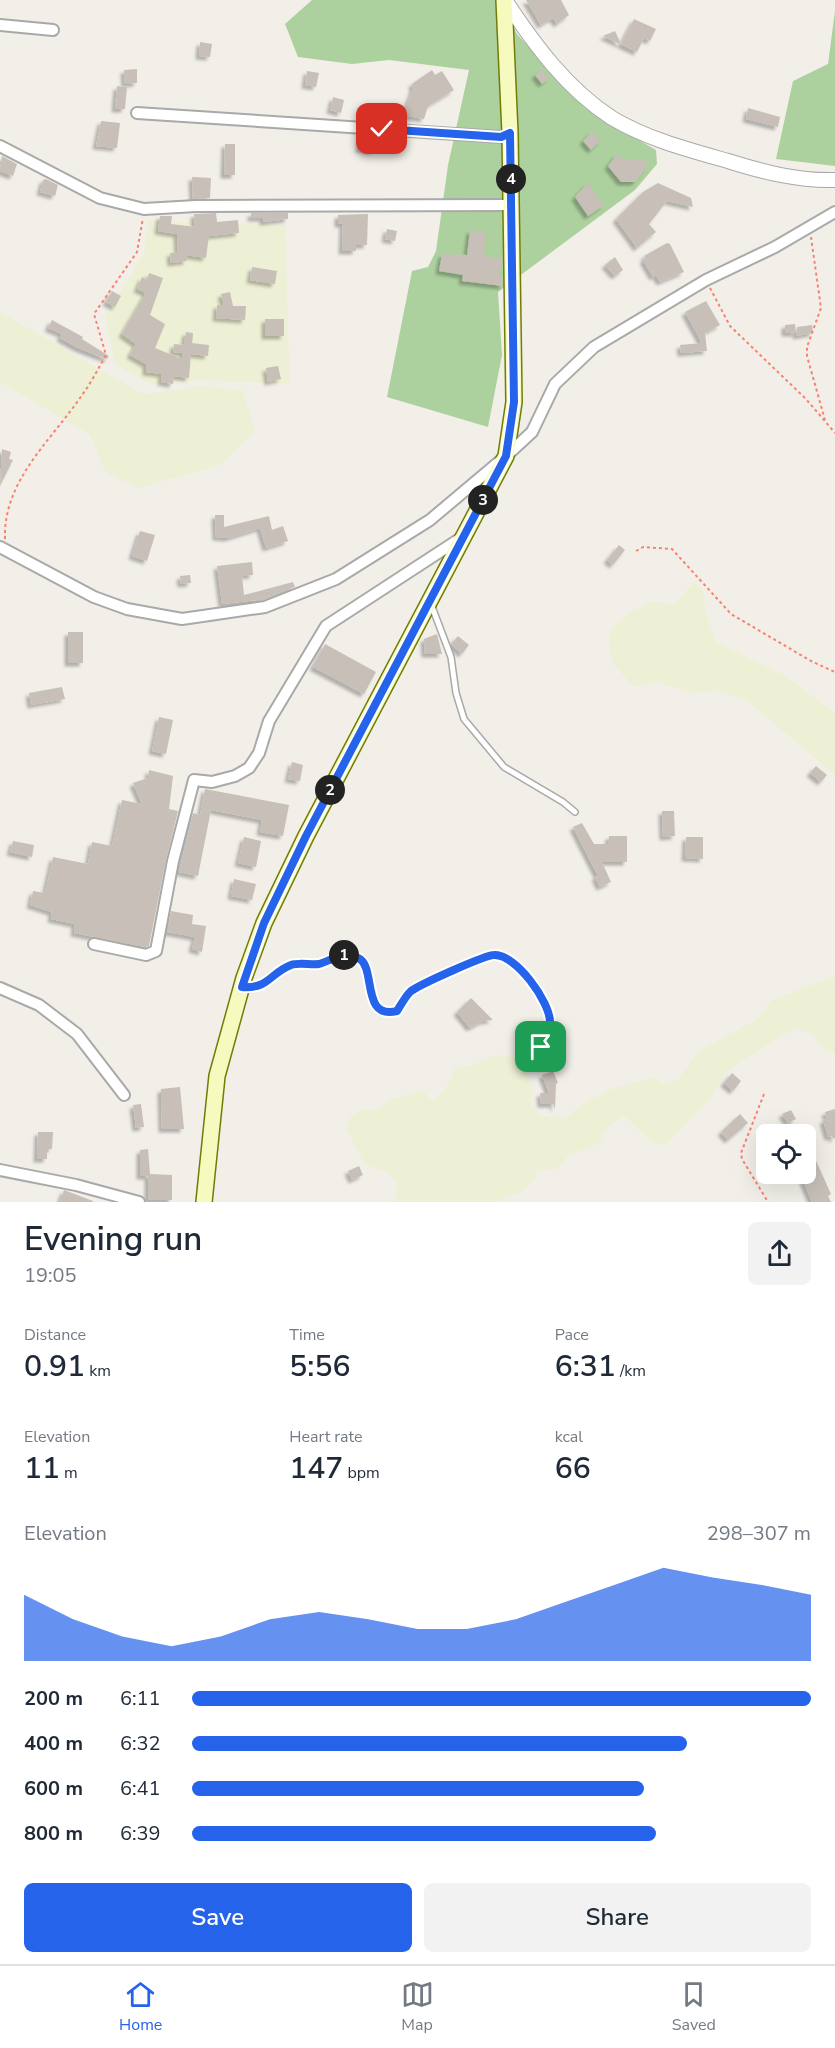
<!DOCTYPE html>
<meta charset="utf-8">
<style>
body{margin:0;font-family:"Nunito Sans",sans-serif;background:#f2f2f3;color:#1f2937;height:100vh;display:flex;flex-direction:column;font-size:22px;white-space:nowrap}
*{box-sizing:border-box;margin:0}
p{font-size:20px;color:#747a83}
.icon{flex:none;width:33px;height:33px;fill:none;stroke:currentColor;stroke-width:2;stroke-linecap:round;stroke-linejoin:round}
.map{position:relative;height:1202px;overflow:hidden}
.sheet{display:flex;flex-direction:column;background:#fff;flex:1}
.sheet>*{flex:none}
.controls{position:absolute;left:756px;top:1124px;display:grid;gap:12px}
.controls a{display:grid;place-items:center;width:60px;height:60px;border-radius:9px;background:#fff;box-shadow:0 6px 24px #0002;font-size:30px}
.pin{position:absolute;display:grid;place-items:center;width:51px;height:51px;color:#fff;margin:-26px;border-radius:12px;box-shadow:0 3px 9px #0006}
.km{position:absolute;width:30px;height:30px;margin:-15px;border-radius:50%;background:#222;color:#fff;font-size:16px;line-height:30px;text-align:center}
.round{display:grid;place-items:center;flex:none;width:63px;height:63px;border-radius:9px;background:#f2f2f3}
.head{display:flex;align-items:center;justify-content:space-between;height:102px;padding:0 24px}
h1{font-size:33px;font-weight:600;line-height:45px}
.metrics{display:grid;grid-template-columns:repeat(3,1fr);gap:9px;height:102px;padding:6px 24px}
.metrics div{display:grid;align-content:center}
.metrics b{font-size:30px;font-weight:600}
.metrics small{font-size:16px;font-weight:400}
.metrics p{font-size:16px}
.chart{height:168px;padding:12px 24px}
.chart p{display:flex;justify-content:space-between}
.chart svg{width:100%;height:108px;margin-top:6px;fill:#2563eb;opacity:.7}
.cta{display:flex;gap:12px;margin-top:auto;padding:12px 24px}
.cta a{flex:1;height:69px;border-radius:9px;background:#2563eb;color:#fff;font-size:24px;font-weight:600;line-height:69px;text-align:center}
.cta a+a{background:#f2f2f3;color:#1f2937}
ul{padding:0 24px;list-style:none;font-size:20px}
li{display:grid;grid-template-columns:96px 72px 1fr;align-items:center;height:45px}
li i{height:15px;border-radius:8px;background:#2563eb}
.dock{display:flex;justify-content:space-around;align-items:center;height:84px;border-top:2px solid #e0e1e3;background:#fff;font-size:16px;color:#747a83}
.dock a{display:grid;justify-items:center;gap:3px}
.dock .selected{color:#2563eb}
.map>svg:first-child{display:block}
.farmland{fill:#eef0d5}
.forest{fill:#add19e}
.building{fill:#c7bfb8;filter:url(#shadow)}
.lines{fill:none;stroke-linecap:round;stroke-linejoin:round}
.service-casing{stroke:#a9a9a9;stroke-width:8}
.minor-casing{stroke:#a9a9a9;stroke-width:14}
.tertiary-casing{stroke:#a9a9a9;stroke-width:16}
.secondary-casing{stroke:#707d05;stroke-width:18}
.path{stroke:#fa8072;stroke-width:2;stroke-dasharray:3 3;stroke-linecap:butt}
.service{stroke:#fff;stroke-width:5}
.minor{stroke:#fff;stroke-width:10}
.tertiary{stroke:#fff;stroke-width:14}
.secondary{stroke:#f7fabf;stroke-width:15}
.route-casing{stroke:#fff;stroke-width:12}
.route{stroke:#2563eb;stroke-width:8}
</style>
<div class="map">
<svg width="835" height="1202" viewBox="0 0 835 1202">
<defs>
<filter id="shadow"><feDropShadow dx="-3.5" dy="3.5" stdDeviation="1.5" flood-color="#0004"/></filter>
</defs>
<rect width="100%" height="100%" fill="#f2efe9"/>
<!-- farmland -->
<path class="farmland" d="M148,220l137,5 5,159 -92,-4 -48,4 -35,-20 -10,-48 39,-63z
M0,312l143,82 58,-8 42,4 12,42 -35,33 -81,23 -33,-15 -17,-39 -89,-52z
M695,581l9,11 1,17 11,33 70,34 49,37v62l-86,-73 -28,-11 -31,2 -32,-11 -24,5 -21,-23 -4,-17 2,-18 21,-18 22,-10 19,4z
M835,976v77l-9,-2 -14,-17 -18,-6 -67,43 -20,31 -40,42 -14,-1 -29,-27 -16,11 -10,17 -30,12 -12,13 -19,2 -2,9 -13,12 -29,10h-98l2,-19 -10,-11 -22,-7 -19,-37 5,-12 10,-7 15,1 13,-10 33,-10 11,11 14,-15 8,-18 17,-3 23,-10 24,2 14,31 -2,16 8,12 27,1 18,-14 27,-14 44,-12 9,8 14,-5 20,-29 60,-32 13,-19z"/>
<!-- forest -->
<path class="forest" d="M312,0h188l17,34 68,74 71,42 1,14 -22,26 -137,102 4,63 -14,72 -101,-30 25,-126 16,-4 8,-16 12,-86 21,-95 -80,-10 -37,4 -54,-7 -13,-33z
M835,11v155l-59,-7 17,-78 35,-17z"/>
<!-- building -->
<path class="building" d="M526,0h35l8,15 -12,9 -4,-6 -12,7z
M634,19l22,10 -6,12 -6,-3 -7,14 -34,-16 12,-5 6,13z
M200,42l12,2 -2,13 -11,-1z
M137,69v14l-12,1 -1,-14z
M432,70l3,5 7,-4 12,19 -26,16 -4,13 -21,-4 10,-26 -1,-5z
M542,70l7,8 -7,6 -7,-9z
M307,71l12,2 -3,14 -11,-2z
M117,86l10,1 -2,22h-10z
M333,97l11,3 -3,13 -11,-3z
M748,108l32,9 -2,10 -32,-8z
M101,121l19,2 -3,25 -21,-2z
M592,132l9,8 -10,10 -8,-9z
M361,135l15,2 -3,14 -14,-2z
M225,144h10v31h-11z
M617,154l6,5h22l2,8 -12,15h-14l-13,-16z
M2,156l15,8 -4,12 -13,-5z
M192,177l19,1 -1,20 -17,1z
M46,179l12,6 -3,11 -15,-4 3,-12z
M588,183l16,22 -16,11 -13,-19z
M658,183l33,15 2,9 -26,-6 -18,23 7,8 -19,16 -21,-29 27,-27z
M216,213l1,9 21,-2 1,13 -30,3 -3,22 -20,-3 1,6 -16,2 -1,-10 8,-1 -1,-18 -19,-3 2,-15h12l-1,8 24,3 -1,-13z
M251,213h37v6l-25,3v-4h-12z
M368,214l-1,31h-11v6h-14l1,-27h-5v-9z
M387,229l10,2 -2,10 -10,-2z
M470,230l16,2 -2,24 18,2 -3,20h3l1,8 -41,-5 1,-6 -24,-4 3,-17 25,1z
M667,243l3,1 14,28 -24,10 -4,-7 -3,2 -10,-17 3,-2 -2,-2z
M615,257l8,13 -8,6 -10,-11z
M252,267l25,4 -2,13 -25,-4z
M149,273l14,5 -13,37 15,9 -10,24 27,11 1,-6 -10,-1 1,-8 10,1 2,-13 7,1 -1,13v-3l17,2 -1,11 -17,-2 -2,24 -15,-2 -1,8 -12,-2 1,-8 -16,-2v-8l-16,-9 6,-11 -14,-10 24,-41 -9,-4 5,-12 5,3z
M112,291l9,5 -6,11 -9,-5z
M230,292l3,14h13l-1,14 -29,-2 1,-13h7l-3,-11z
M706,301l14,24 -15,8 2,18 -26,2 -1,-8 22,-2 -17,-31z
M265,319h19v17h-19z
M52,320l31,17 -1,2 27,17 -2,3 -29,-11 -18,-10 2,-4 -14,-6z
M795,324l1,9h-11v-8z
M812,325l1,8 -17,3 1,-9z
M278,366l3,13 -13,3 -2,-14z
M2,449l9,3 -2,7 4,1 -13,26z
M215,515h9v12l45,-11 3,14 11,-4 5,15 -22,7 -6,-20 -32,10 -12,-1z
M140,531l15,4 -8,26 -15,-5z
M619,545l6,5 -12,15 -6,-5z
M252,562l1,13 -11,1 2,19 49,-13 2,5 -39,13 -34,4 -5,-38z
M190,575l1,8 -10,1 -1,-8z
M68,632h15v31h-15z
M437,634l5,20h-17l-1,-15z
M458,636l11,9 -7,9 -11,-10z
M325,644l51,28 -12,22 -51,-27z
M62,687l3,12 -34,6 -2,-12z
M159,717l14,3 -7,34 -14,-3z
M292,762l11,3 -3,16 -12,-2z
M816,766l11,9 -6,7 -11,-9z
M149,770l24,6 -4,33 9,2 -12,49 -17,86 -4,1 -71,-14 1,-9 -24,-5 1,-7 -22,-7 3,-14 12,2 8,-36 35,7 4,-22 20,4 10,-46 20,4 -9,-21 15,-5z
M205,789l84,16 -6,31 -23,-4 2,-12 -51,-10 -13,66 -19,-4 14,-59 7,2z
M662,811h12l1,25 -12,1z
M582,823l12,21h14l1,-8h18v26h-25l9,20 -11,5 -5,-10 3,-1 -25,-49z
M244,837l17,4 -5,26 -18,-4z
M686,837h17v22l-18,-1z
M13,841l21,4 -2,12 -22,-5z
M234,879l22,5 -4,16 -21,-4z
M171,911l22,4 -1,9 14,2 -4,26 -10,-3 3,-12 -28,-5z
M471,998l22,22 -10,1 -13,7 -13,-16z
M553,1071l5,12 -2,1 -1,25 -2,-5h-12l-1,-11h9l-7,-18z
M732,1073l9,8 -8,10 -9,-8z
M180,1087l4,42h-22l-1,-40z
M141,1104l3,23 -8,1 -3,-23z
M835,1109v29l-2,1 -1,-3 -4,1 -5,-17 4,-1 -2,-7z
M791,1110l5,9 -8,4 -6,-9z
M740,1114l8,9 -20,17 -7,-8z
M38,1132h15l-1,17h-5v10h-10z
M148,1149l2,25 22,1v25h-24v-24h-8v-26z
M813,1154l18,40 -3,2 3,6h-19l-12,-29h6v-16z
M359,1166l4,9 -11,5 -4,-9z
M64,1190l29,11v1h-33z"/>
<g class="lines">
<!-- service casing -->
<g class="service-casing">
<path id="service" d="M431,604l20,53 5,36 8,26 40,48 59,35 12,10"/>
</g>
<!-- minor casing -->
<g class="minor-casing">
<path id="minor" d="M0,25l53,5
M137,113l364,24 9,-4
M0,146l100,52 44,11 52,-3 315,-1
M0,547l94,50 33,12 55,10 83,-12 71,-28 94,-59 76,-64 26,-24 23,-48 39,-37 112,-67 69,-33 60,-35
M94,944l52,11 10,-4 17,-90 21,-81 18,2 23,-6 14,-8 10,-15 10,-32 57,-95 135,-88
M0,988l39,17 38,29 47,61
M0,1170l76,15 63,17"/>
</g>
<!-- tertiary casing -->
<g class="tertiary-casing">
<path id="tertiary" d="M505,0c29,44 62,89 107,118 35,21 77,32 116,43 35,11 70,20 107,19"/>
</g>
<!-- secondary casing -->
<g class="secondary-casing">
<path id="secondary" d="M204,1202l13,-126 27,-98 20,-55 42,-87 200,-380 8,-54 -4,-269 -6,-133"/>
</g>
<!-- path -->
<path class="path" d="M811,237l10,71 -14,39v9l18,64
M710,288l20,38 76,73 29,34
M5,539c-2,-59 47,-99 77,-144 9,-12 16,-26 24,-40l-12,-41 43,-62 6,-34
M636,551l7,-4 29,2 59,65 80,47 24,11
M254,988l13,-5 25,-19h26l25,-10 16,4 5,6 10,36 5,9 9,4 9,-2c4,-6 8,-14 13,-19 7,-7 79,-38 88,-37 18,4 59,51 52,70 -4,13 -12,25 -22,34
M764,1094l-23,59 1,6 26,43"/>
<!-- service -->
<use href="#service" class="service"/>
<!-- minor -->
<use href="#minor" class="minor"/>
<!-- tertiary -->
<use href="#tertiary" class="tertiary"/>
<!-- secondary -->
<use href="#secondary" class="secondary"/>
</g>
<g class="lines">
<!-- route casing -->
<g class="route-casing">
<path id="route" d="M382,129l119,8 9,-4 4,269 -8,54 -200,380 -42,87 -22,64c27,2 28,-14 49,-22 8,-3 19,0 28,-1 7,-2 14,-6 22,-8 2,-1 14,1 17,2 19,8 2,62 39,53 4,-6 8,-14 13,-19 6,-6 75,-37 84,-37 22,-1 56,47 56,67 0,6 -7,18 -9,25"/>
</g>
<!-- route -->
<use href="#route" class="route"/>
</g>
</svg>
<div class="controls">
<a><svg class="icon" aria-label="locate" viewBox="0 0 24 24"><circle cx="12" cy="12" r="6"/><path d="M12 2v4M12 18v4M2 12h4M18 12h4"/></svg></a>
</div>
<div class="pin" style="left:541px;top:1047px;background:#1e9e55"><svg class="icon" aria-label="arrive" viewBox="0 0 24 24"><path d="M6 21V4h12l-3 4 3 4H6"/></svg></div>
<div class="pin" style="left:382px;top:129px;background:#d93025"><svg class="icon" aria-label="check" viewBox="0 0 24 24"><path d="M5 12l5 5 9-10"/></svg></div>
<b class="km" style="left:344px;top:955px">1</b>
<b class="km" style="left:330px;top:790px">2</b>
<b class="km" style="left:483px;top:500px">3</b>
<b class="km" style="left:511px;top:179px">4</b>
</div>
<section class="sheet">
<div class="head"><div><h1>Evening run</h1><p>19:05</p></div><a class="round"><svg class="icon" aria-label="share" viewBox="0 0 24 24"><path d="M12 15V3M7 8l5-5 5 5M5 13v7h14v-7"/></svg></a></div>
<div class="metrics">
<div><p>Distance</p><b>0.91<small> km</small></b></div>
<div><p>Time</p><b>5:56</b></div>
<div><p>Pace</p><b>6:31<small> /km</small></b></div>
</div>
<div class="metrics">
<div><p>Elevation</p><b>11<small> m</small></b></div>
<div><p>Heart rate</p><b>147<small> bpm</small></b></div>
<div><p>kcal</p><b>66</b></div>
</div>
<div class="chart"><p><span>Elevation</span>298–307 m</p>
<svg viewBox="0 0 160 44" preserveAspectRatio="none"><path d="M0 44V17L10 27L20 34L30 38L40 34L50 27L60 24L70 27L80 31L90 31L100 27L110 20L120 13L130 6L140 10L150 13L160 17V44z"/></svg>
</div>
<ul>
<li><b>200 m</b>6:11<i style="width:100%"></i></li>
<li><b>400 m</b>6:32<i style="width:80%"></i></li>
<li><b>600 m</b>6:41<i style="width:73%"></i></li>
<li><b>800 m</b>6:39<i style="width:75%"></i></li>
</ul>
<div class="cta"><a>Save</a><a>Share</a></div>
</section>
<nav class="dock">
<a class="selected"><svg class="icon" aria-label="home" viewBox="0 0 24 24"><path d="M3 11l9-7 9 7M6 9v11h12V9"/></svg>Home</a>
<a><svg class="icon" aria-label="map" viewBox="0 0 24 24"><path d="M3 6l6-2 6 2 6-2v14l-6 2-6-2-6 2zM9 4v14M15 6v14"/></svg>Map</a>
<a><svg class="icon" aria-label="saved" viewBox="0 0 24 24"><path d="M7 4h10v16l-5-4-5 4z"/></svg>Saved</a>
</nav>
